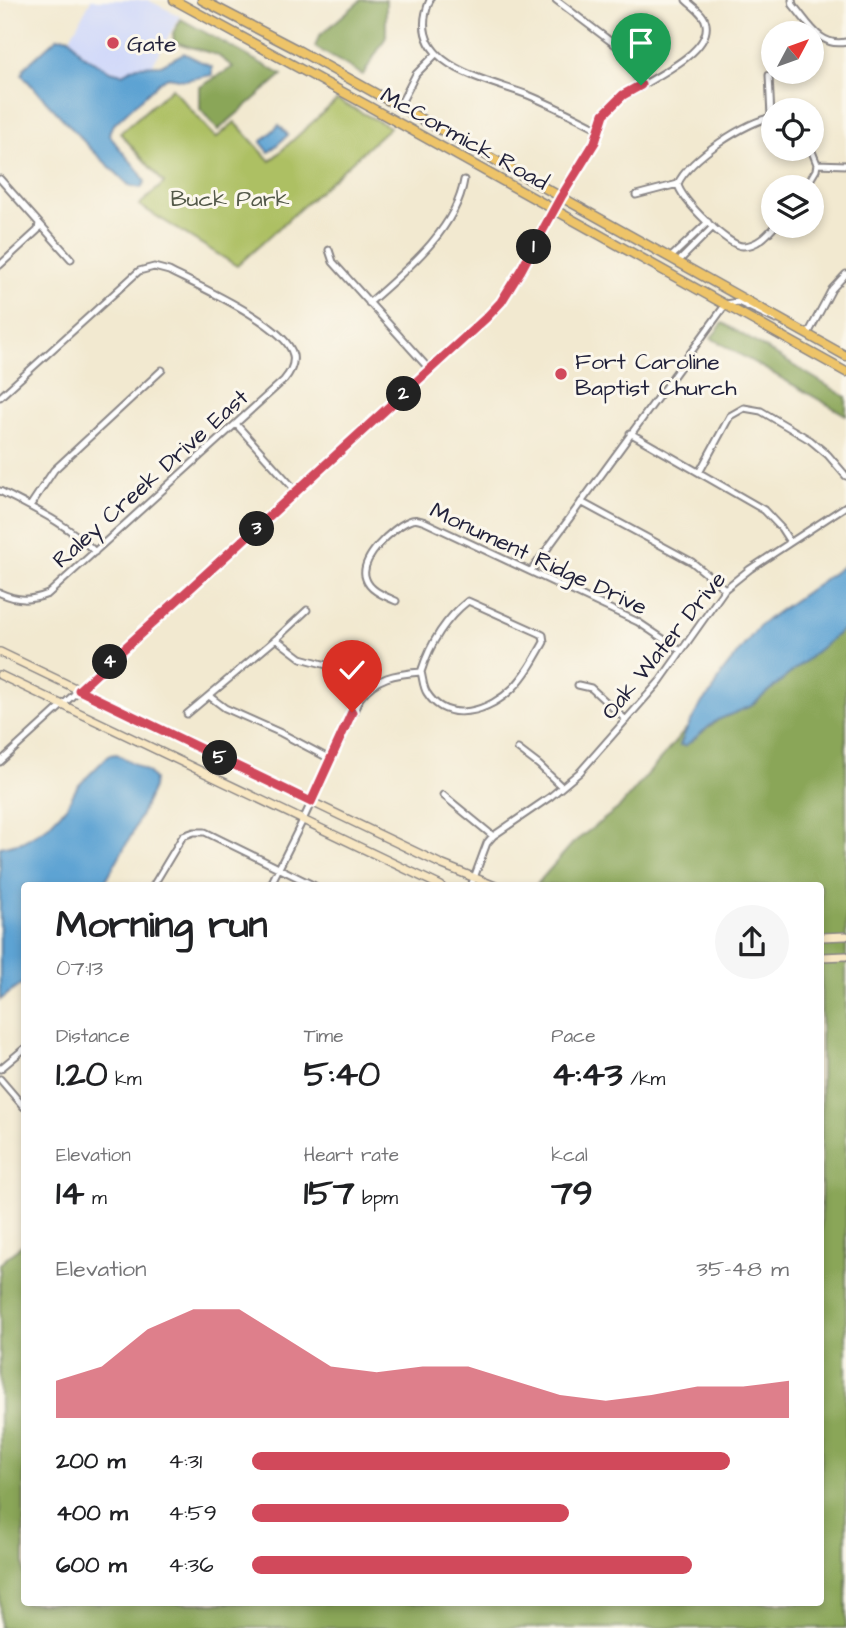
<!DOCTYPE html>
<meta charset="utf-8">
<style>
body{margin:0;font-family:"Architects Daughter",sans-serif;background:#f6f6f6;color:#202124;height:100vh;display:flex;flex-direction:column;font-size:26px;white-space:nowrap}
*{box-sizing:border-box;margin:0}
p{font-size:23px;color:#757577}
.icon{flex:none;width:38px;height:38px;fill:none;stroke:currentColor;stroke-width:2;stroke-linecap:round;stroke-linejoin:round}
.map{position:relative;flex:1;overflow:hidden}
.panel{position:absolute;left:21px;top:882px;width:803px;height:724px;display:flex;flex-direction:column;background:#fff;border-radius:7px;box-shadow:0 4px 10px #0003}
.panel>*{flex:none}
.needle{width:46px;rotate:49deg}
.fabs{position:absolute;left:761px;top:21px;display:grid;gap:14px}
.fabs a{display:grid;place-items:center;width:63px;height:63px;border-radius:50%;background:#fff;box-shadow:0 4px 10px #0003;font-size:35px}
.pin{position:absolute;display:grid;place-items:center;width:60px;height:60px;color:#fff;margin:-72px -30px;border-radius:50% 50% 50% 0;rotate:-45deg;box-shadow:0 0 7px #0007}
.pin .icon{rotate:45deg}
.km{position:absolute;width:35px;height:35px;margin:-18px;border-radius:50%;background:#222;color:#fff;font-size:19px;line-height:35px;text-align:center}
.round{display:grid;place-items:center;flex:none;width:74px;height:74px;border-radius:37px;background:#f6f6f6}
.summary{display:flex;align-items:center;justify-content:space-between;height:119px;padding:0 35px}
h1{font-size:38px;font-weight:700;line-height:52px}
.figures{display:grid;grid-template-columns:repeat(3,1fr);gap:10px;height:119px;padding:7px 35px}
.figures div{display:grid;align-content:center}
.figures b{font-size:35px;font-weight:700}
.figures small{font-size:19px;font-weight:400}
.figures p{font-size:19px}
.chart{height:196px;padding:14px 35px}
.chart p{display:flex;justify-content:space-between}
.chart svg{width:100%;height:126px;margin-top:7px;fill:#d1495b;opacity:.7}
ul{padding:0 35px;list-style:none;font-size:23px}
li{display:grid;grid-template-columns:112px 84px 1fr;align-items:center;height:52px}
li i{height:18px;border-radius:9px;background:#d1495b}
.map>svg:first-child{display:block}
.built{fill:#d1d9f9}
.green{fill:#adc063;stroke:#68714f;stroke-width:2}
.forest{fill:#8aa659;stroke:#56644a;stroke-width:2}
.water{fill:#5da3d3;stroke:#406287;stroke-width:2}
.lines{fill:none;stroke-linecap:round;stroke-linejoin:round}
.street-casing{stroke:#8a8686;stroke-width:9}
.secondary-casing{stroke:#8a8686;stroke-width:10}
.primary-casing{stroke:#8a8686;stroke-width:11}
.street{stroke:#fff;stroke-width:5}
.secondary{stroke:#f8e7c3;stroke-width:7}
.primary{stroke:#eec469;stroke-width:8}
.route-casing{stroke:#fff;stroke-width:14}
.route{stroke:#d1495b;stroke-width:9}
.poi-dot{fill:#d1495b;stroke:#fbf7ec;stroke-width:2.5}
.labels{text-anchor:middle;stroke-width:6;stroke-linejoin:round;paint-order:stroke}
.poi-label{font-size:23px;fill:#22223b;stroke:#fbf7ec;text-anchor:start}
.street-label{font-size:23px;fill:#22223b;stroke:#fbf7ec}
.park-label{font-size:23px;fill:#535949;stroke:#fbf7ec}
</style>
<div class="map">
<svg width="846" height="1628" viewBox="0 0 846 1628">
<rect width="100%" height="100%" fill="#fbf7ec"/>
<filter id="ink" filterUnits="userSpaceOnUse"><feTurbulence type="fractalNoise" baseFrequency=".0143" numOctaves="2"/><feDisplacementMap in="SourceGraphic" scale="14" xChannelSelector="R" yChannelSelector="G"/><feConvolveMatrix kernelMatrix="1 2 1 2 8 2 1 2 1" color-interpolation-filters="sRGB"/></filter>
<filter id="wash" filterUnits="userSpaceOnUse"><feTurbulence type="fractalNoise" baseFrequency=".00686" numOctaves="4" result="noise"/><feDisplacementMap in="SourceGraphic" scale="28" xChannelSelector="R" yChannelSelector="G"/><feGaussianBlur stdDeviation="1.57" result="paint"/><feColorMatrix in="noise" values="0 0 0 0 0 0 0 0 0 0 0 0 0 0 0 0 0 1.4 0 .05"/><feComposite in="paint" operator="in"/></filter>
<g filter="url(#wash)">
<rect width="100%" height="100%" fill="#f2e9d0"/>
<!-- built -->
<path class="built" d="M91,0h57l32,16 -28,49 -15,1 -15,8 -12,-3 -29,-17 -11,-16z"/>
<!-- green -->
<path class="green" d="M172,88l44,50 19,-16 35,39 67,-61 53,27 -153,139 -98,-61 25,-22 -44,-50z"/>
<!-- forest -->
<path class="forest" d="M361,0h25v37l-23,38 -48,-28 4,-11z
M181,19l101,56 -64,55 -18,-21v-22l33,-20 -16,-12 -43,-13 -1,-9z
M723,323l123,74v18l-135,-77z
M846,627v1001h-846v-364l24,-21v360h797v-717l-285,-1 37,-42 47,-36 67,-79 -6,17 4,1 33,-26 33,-14z"/>
<!-- water -->
<path class="water" d="M65,37l5,1 11,16 29,17 12,3 15,-8 24,-1 23,-12 28,14v8l-27,5 -17,-3 -9,5 -47,44 -3,7c9,19 28,30 36,49l-4,6 -11,-2 -40,-38 -68,-73 2,-7 33,-30z
M279,125l9,10 -19,17 -8,-10z
M846,564v63l-95,79 -34,14 -32,26 -5,-1 7,-17 16,-27 10,-10 9,-18 39,-49z
M117,754l31,18 6,7 -1,9 -21,46 -29,51 -79,1v96l-24,18v-153l22,-5 24,-14 21,-22 10,-19 32,-32z"/>
</g>
<g filter="url(#ink)">
<g class="lines">
<!-- street casing -->
<g class="street-casing">
<path id="street" d="M430,0c-28,65 56,79 98,95 24,10 46,21 69,33
M556,0l66,50 19,35
M792,0l1,5c15,17 27,43 53,37
M769,75l2,42
M399,107l17,-33 20,-20
M811,149l6,15
M817,164l29,1
M0,179l71,80
M678,184c1,14 51,63 65,62 14,0 24,-11 32,-20
M678,184c8,-23 71,-65 96,-67
M806,187l10,-17 1,-6
M636,195l42,-11
M329,250l4,12 97,108
M670,258l38,-36
M678,262l35,-35
M0,265l38,-35 1,-7
M369,303c36,-32 87,-73 95,-123
M808,334l24,-45 14,-15
M0,397l139,-126 15,-4 15,4c27,14 118,54 124,84 2,10 -3,18 -9,25l-236,214c-18,7 -30,7 -48,-1
M236,424l61,68
M630,433l134,77 17,18 9,14
M700,471l30,-55 14,-8 17,3 49,29 18,15 18,21
M0,491c34,18 68,33 95,61
M581,502l111,60 33,27
M30,506l24,-36 108,-100
M531,571l195,-267 12,-2 38,18
M396,601c-11,-5 -26,-10 -30,-22 -8,-19 26,-51 43,-58 6,-3 10,-1 16,1l213,100 43,29
M468,601l71,32 4,2 1,7c-9,16 -18,33 -31,46 -22,22 -65,38 -86,5 -4,-6 -4,-14 -6,-21 9,-28 24,-53 47,-71z
M276,639l25,19 33,9 10,6 22,18
M578,685l13,3 35,32
M209,696l16,12 56,25 49,26
M187,714l89,-75 31,-29
M518,749l21,16 23,22
M0,762l467,-426c11,-11 24,-22 34,-34 20,-24 33,-55 48,-83 14,-25 29,-49 43,-73 8,-13 6,-27 17,-39 20,-20 103,-49 97,-83 -1,-10 -13,-17 -20,-24
M443,795l50,41
M153,886l30,-50 11,-4h11l110,54
M270,886l33,-66 57,-122c16,-21 35,-24 61,-26
M471,886l16,-43 6,-7 57,-39 30,-25 80,-91 65,-92 25,-20 96,-63
M0,1069l24,-20
M0,1079l24,28"/>
</g>
<!-- secondary casing -->
<g class="secondary-casing">
<path id="secondary" d="M0,652l443,213 52,21
M0,675l441,211
M821,937l25,-1
M821,957l25,-1"/>
</g>
<!-- primary casing -->
<g class="primary-casing">
<path id="primary" d="M174,0l196,107 476,265
M202,0l94,49 550,307"/>
</g>
<!-- street -->
<use href="#street" class="street"/>
<!-- secondary -->
<use href="#secondary" class="secondary"/>
<!-- primary -->
<use href="#primary" class="primary"/>
</g>
</g>
<g class="lines" filter="url(#ink)">
<!-- route casing -->
<g class="route-casing">
<path id="route" d="M352,712l-41,90 -232,-112 407,-372 15,-16 20,-32 40,-73 34,-55 9,-28 19,-19 18,-10"/>
</g>
<!-- route -->
<use href="#route" class="route"/>
</g>
<!-- markers -->
<g class="poi-dot">
<circle cx="113" cy="43" r="7"/>
<circle cx="561" cy="374" r="7"/>
</g>
<g class="labels">
<!-- poi labels -->
<g class="poi-label">
<text x="127" y="51">Gate</text>
<text x="575" y="369">Fort Caroline<tspan x="575" dy="26">Baptist Church</tspan></text>
</g>
<!-- street labels -->
<g class="street-label">
<text transform="translate(465 138) rotate(29)" y="8">McCormick Road</text>
<text transform="translate(150 478) rotate(-42)" y="8">Raley Creek Drive East</text>
<text transform="translate(539 558) rotate(25)" y="8">Monument Ridge Drive</text>
<text transform="translate(663 645) rotate(-51)" y="8">Oak Water Drive</text>
</g>
<!-- park labels -->
<g class="park-label">
<text x="230" y="206">Buck Park</text>
</g>
</g>
</svg>
<div class="fabs">
<a><svg class="needle" viewBox="-14 -14 28 28"><path d="M0-13l5 13h-10z" fill="#e53935"/><path d="M0 13l5-13h-10z" fill="#757577"/></svg></a>
<a><svg class="icon" aria-label="locate" viewBox="0 0 24 24"><circle cx="12" cy="12" r="6"/><path d="M12 2v4M12 18v4M2 12h4M18 12h4"/></svg></a>
<a><svg class="icon" aria-label="layers" viewBox="0 0 24 24"><path d="M12 4l9 5-9 5-9-5zM3 14l9 5 9-5"/></svg></a>
</div>
<div class="pin" style="left:641px;top:85px;background:#1e9e55"><svg class="icon" aria-label="arrive" viewBox="0 0 24 24"><path d="M6 21V4h12l-3 4 3 4H6"/></svg></div>
<div class="pin" style="left:352px;top:712px;background:#d93025"><svg class="icon" aria-label="check" viewBox="0 0 24 24"><path d="M5 12l5 5 9-10"/></svg></div>
<b class="km" style="left:534px;top:247px">1</b>
<b class="km" style="left:404px;top:394px">2</b>
<b class="km" style="left:257px;top:529px">3</b>
<b class="km" style="left:110px;top:662px">4</b>
<b class="km" style="left:220px;top:758px">5</b>
<section class="panel">
<div class="summary"><div><h1>Morning run</h1><p>07:13</p></div><a class="round"><svg class="icon" aria-label="share" viewBox="0 0 24 24"><path d="M12 15V3M7 8l5-5 5 5M5 13v7h14v-7"/></svg></a></div>
<div class="figures">
<div><p>Distance</p><b>1.20<small> km</small></b></div>
<div><p>Time</p><b>5:40</b></div>
<div><p>Pace</p><b>4:43<small> /km</small></b></div>
</div>
<div class="figures">
<div><p>Elevation</p><b>14<small> m</small></b></div>
<div><p>Heart rate</p><b>157<small> bpm</small></b></div>
<div><p>kcal</p><b>79</b></div>
</div>
<div class="chart"><p><span>Elevation</span>35–48 m</p>
<svg viewBox="0 0 160 44" preserveAspectRatio="none"><path d="M0 44V31L10 26L20 13L30 6L40 6L50 16L60 26L70 28L80 26L90 26L100 31L110 36L120 38L130 36L140 33L150 33L160 31V44z"/></svg>
</div>
<ul>
<li><b>200 m</b>4:31<i style="width:89%"></i></li>
<li><b>400 m</b>4:59<i style="width:59%"></i></li>
<li><b>600 m</b>4:36<i style="width:82%"></i></li>
</ul>
</section>
</div>
